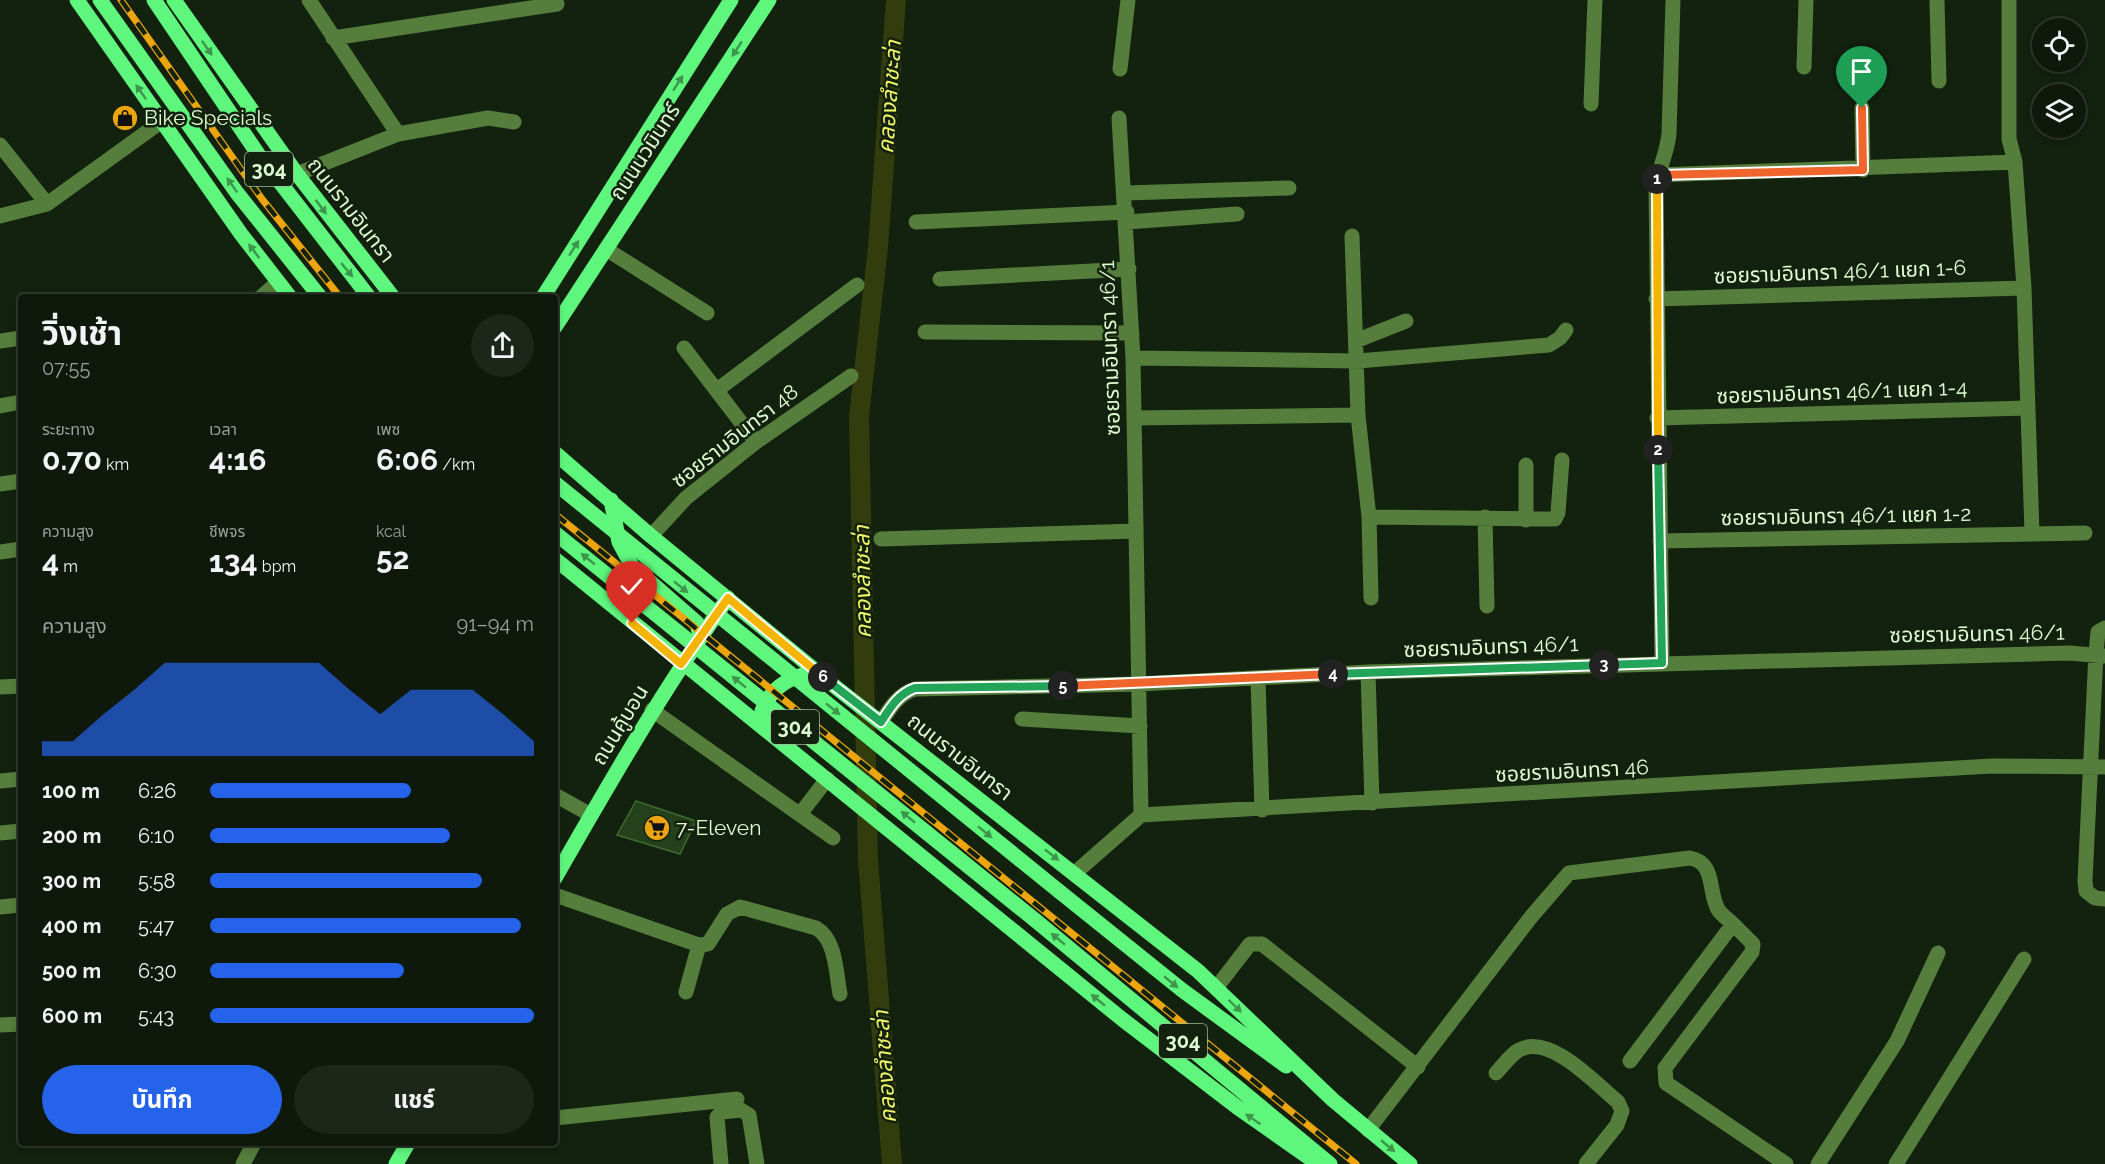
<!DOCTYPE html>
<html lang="th">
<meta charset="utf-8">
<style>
body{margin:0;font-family:Raleway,"Noto Sans Thai",sans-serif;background:#1c2619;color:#f1f3f6;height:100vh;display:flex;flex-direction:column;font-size:22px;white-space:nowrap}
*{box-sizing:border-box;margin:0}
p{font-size:20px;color:#9ba09d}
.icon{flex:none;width:33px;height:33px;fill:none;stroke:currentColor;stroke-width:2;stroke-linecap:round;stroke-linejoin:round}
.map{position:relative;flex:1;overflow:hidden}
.details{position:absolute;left:18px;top:294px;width:540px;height:852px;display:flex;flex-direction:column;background:#0e190b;border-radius:6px;box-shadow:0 3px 9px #0003,0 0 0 2px #2e382c}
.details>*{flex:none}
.tools{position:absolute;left:2032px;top:18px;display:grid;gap:12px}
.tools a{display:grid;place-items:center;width:54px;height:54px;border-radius:50%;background:#0e190b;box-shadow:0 3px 9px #0003,0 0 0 2px #2e382c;font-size:30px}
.pin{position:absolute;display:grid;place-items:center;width:51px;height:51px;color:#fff;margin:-62px -26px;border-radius:50% 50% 50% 0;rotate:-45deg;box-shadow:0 0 6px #0007}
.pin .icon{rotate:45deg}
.km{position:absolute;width:30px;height:30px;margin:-15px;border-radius:50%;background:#222;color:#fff;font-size:16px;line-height:30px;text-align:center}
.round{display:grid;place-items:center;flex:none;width:63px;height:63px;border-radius:32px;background:#1c2619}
.head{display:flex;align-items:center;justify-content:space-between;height:102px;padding:0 24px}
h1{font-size:33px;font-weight:700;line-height:45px}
.metrics{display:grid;grid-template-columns:repeat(3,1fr);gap:9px;height:102px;padding:6px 24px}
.metrics div{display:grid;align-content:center}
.metrics b{font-size:30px;font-weight:700}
.metrics small{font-size:16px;font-weight:400}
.metrics p{font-size:16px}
.chart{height:168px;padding:12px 24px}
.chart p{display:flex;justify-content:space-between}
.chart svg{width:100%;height:108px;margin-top:6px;fill:#2563eb;opacity:.7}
.primary-button{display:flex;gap:12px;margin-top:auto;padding:12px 24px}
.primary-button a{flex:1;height:69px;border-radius:36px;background:#2563eb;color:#fff;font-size:24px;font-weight:700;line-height:69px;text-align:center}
.primary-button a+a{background:#1c2619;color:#f1f3f6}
ul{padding:0 24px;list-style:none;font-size:20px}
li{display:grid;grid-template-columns:96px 72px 1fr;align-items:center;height:45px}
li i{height:15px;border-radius:8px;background:#2563eb}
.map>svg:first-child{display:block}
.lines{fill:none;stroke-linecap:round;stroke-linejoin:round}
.canal{stroke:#323c0c;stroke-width:20}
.building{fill:#24411c;stroke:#3c6b2f;stroke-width:1.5}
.minor{stroke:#557d3c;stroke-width:15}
.major{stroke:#5ff67e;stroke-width:15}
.rail-casing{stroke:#eca50e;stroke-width:7}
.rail{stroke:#13210f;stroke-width:4.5;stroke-dasharray:14;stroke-linecap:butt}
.major-bridge{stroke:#5ff67e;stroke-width:15}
.oneway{fill:#3d964c}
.split-1-casing{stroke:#fff;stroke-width:12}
.split-2-casing{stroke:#fff;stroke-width:12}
.split-3-casing{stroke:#fff;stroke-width:12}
.split-4-casing{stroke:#fff;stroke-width:12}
.split-5-casing{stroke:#fff;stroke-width:12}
.split-6-casing{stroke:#fff;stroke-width:12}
.split-7-casing{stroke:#fff;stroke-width:12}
.split-1{stroke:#f0652b;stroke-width:8}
.split-2{stroke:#f5b400;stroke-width:8}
.split-3{stroke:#22a559;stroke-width:8}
.split-4{stroke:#22a559;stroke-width:8}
.split-5{stroke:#f0652b;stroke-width:8}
.split-6{stroke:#22a559;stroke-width:8}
.split-7{stroke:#f5b400;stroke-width:8}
.labels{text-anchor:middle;stroke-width:5;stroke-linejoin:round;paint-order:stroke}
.shield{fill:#13210f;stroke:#a1ba97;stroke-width:1.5}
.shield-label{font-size:20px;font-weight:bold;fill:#defcd1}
.poi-label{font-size:21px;fill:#defcd1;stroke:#13210f;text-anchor:start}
.street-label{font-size:21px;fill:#defcd1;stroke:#13210f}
.water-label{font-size:22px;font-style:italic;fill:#f0f665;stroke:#13210f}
</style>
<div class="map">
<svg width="2105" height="1164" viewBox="0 0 2105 1164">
<rect width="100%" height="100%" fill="#13210f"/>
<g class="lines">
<!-- canal -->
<path class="canal" d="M892,1164l-24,-304 -9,-444 19,-169 18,-247"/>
</g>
<!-- building -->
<path class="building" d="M636,801l60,20 -16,33 -63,-19z"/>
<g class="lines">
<!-- minor -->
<path class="minor" d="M309,0l89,134
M1937,0l2,81
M2009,0v139l6,23 9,126 8,245
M333,38l224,-34
M1804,67l2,-67
M1120,69l8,-69
M1591,104l4,-104
M1862,108l1,62
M1119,118l14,240 8,457
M0,145l47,59
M297,174l101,-40 90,-16 26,4
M1658,175l357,-13
M1125,193l164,-5
M0,216l47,-12 115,-83
M916,222l211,-10
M1127,222l110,-8
M1352,236l6,179 11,102 2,81
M606,249l101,64
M940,279l189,-10
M261,297l17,-15
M1656,299l368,-11
M925,332l207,1
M1358,340l48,-19
M0,341l21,-3
M684,348l72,94
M1133,358l225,3 191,-16 11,-7 6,-8
M717,390l140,-105
M0,406l21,-4
M1134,418l224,-3
M1657,418l371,-10
M0,484l21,-3
M1369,517l186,2 3,-6 4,-53
M1485,517l2,89
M1526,520v-55
M651,536l35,-38 70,-56 95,-66
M881,539l255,-8
M1660,541l425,-8
M0,552l21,-3
M2105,628l-7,4 -2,21 -11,228 1,10 9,7 10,1
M1662,663l-6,-476c3,-19 11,-34 13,-53l4,-134
M1368,672l4,131
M1258,679l4,131
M0,687l21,-1
M652,710l181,128
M1022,719l118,7
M881,722c9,-14 17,-28 34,-33l224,-5 229,-12 701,-19 36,3
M0,781l21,-2
M555,795l36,20
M801,813l26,-34
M0,833l21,-2
M1075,873l66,-58 851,-49 113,1
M555,895l144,50 9,-1 19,-30 13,-7 76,21c20,11 20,45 24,66
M0,907l21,-2
M1733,924l20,20 -1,8 -87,116 1,15 120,81
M1216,988l34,-44h12l156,123
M686,992l13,-47
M0,1025l21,-1
M1496,1073c6,-6 15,-19 23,-23 31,-17 77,34 99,52l4,9 -5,14 -31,39
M555,1118l182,-19
M1368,1130l163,-213 38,-44 121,-15c27,5 17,35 29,53 3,4 10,9 14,13l-103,137
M243,1164l11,-21
M721,1164l-4,-47 5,-5 19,-2 8,5 8,49
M1818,1164l79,-123 41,-88
M1896,1164l128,-205"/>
<!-- major -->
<path class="major" d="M77,0l164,234 49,63
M100,0l137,193 83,104
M154,0l104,154 111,143
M174,0l123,174 96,123
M543,297l188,-297
M555,327l214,-327
M555,453l96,83 187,153 360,282 135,129 77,64
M611,500l8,42 13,24 65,57 3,14
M555,559l567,460 115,88 81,57
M766,730l-4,-19c10,-26 29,-34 55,-40
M555,878c55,-96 109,-190 173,-280
M1060,892l122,98 104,76
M1035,920l295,244
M396,1164l12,-21"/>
<!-- rail casing -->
<g class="rail-casing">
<path id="rail" d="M121,0l141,199 78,98
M555,514l801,650"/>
</g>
<!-- rail -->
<use href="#rail" class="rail"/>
<!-- major-bridge -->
<path class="major-bridge" d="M555,483l505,409
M555,533l480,387"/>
</g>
<!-- one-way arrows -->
<defs><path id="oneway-solid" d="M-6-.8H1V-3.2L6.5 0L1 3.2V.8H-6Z" transform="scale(1.5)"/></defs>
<g class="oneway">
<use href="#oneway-solid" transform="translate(207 48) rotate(55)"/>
<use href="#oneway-solid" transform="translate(737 49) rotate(123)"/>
<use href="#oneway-solid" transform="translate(678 83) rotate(-57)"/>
<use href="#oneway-solid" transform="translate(141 92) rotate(-125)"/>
<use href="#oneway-solid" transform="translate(232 185) rotate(-125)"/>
<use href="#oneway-solid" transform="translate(321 207) rotate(53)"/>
<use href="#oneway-solid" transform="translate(574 248) rotate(-58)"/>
<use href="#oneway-solid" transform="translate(254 251) rotate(-127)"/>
<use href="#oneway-solid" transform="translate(347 270) rotate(50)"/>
<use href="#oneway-solid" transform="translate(588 559) rotate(-141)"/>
<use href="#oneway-solid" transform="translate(681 587) rotate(39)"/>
<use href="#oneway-solid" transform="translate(739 682) rotate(-141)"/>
<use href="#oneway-solid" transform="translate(833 709) rotate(39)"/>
<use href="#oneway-solid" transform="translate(908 817) rotate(-141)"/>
<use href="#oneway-solid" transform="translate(985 832) rotate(39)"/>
<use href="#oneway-solid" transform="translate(1052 855) rotate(38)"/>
<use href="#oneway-solid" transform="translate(1058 939) rotate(-141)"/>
<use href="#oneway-solid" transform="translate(1171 982) rotate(39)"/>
<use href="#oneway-solid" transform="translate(1098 1000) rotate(-141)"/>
<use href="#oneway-solid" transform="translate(1235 1006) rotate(44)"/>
<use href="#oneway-solid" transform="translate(1253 1119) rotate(-145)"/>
<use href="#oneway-solid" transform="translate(1388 1146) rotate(40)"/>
</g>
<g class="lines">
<!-- split-1 casing -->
<g class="split-1-casing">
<path id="split-1" d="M1657,179l1,-4 205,-5 -1,-62"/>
</g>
<!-- split-2 casing -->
<g class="split-2-casing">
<path id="split-2" d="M1657,179l1,271"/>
</g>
<!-- split-3 casing -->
<g class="split-3-casing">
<path id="split-3" d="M1604,665l58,-2 -4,-213"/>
</g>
<!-- split-4 casing -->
<g class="split-4-casing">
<path id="split-4" d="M1333,674l271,-9"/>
</g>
<!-- split-5 casing -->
<g class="split-5-casing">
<path id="split-5" d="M1063,686l270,-12"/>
</g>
<!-- split-6 casing -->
<g class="split-6-casing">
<path id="split-6" d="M823,677l58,45c9,-14 17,-28 34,-34l148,-2"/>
</g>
<!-- split-7 casing -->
<g class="split-7-casing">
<path id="split-7" d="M632,623l49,41 47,-66 95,79"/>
</g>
<!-- split-1 -->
<use href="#split-1" class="split-1"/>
<!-- split-2 -->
<use href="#split-2" class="split-2"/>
<!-- split-3 -->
<use href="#split-3" class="split-3"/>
<!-- split-4 -->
<use href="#split-4" class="split-4"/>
<!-- split-5 -->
<use href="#split-5" class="split-5"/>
<!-- split-6 -->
<use href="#split-6" class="split-6"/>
<!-- split-7 -->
<use href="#split-7" class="split-7"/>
</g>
<!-- icons -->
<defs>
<g id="shop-disc" transform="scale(1.35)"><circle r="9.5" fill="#eca50e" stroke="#13210f"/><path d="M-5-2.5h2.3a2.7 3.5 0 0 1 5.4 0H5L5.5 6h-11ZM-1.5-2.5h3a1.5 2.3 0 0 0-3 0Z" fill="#111"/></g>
<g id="supermarket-disc" transform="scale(1.35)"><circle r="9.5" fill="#eca50e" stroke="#13210f"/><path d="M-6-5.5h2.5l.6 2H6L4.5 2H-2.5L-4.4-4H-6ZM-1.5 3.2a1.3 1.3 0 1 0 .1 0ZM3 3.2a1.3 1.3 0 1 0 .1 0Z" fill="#111"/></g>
</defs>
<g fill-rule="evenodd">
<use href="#shop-disc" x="125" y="118"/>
<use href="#supermarket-disc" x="657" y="828"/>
</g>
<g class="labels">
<!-- shield labels -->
<g class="shield">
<rect x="245" y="152" width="48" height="34" rx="4.5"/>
<rect x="771" y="710" width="48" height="34" rx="4.5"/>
<rect x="1159" y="1024" width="48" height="34" rx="4.5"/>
</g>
<g class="shield-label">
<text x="269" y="176">304</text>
<text x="795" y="734">304</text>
<text x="1183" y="1048">304</text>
</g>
<!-- poi labels -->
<g class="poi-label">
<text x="144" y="125">Bike Specials</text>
<text x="676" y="835">7-Eleven</text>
</g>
<!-- street labels -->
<g class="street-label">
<text transform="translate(645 152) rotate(-57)" y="7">ถนนนวมินทร์</text>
<text transform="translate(351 210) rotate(52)" y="7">ถนนรามอินทรา</text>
<text transform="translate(1840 272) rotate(-2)" y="7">ซอยรามอินทรา 46/1 แยก 1-6</text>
<text transform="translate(1110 348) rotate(-92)" y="7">ซอยรามอินทรา 46/1</text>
<text transform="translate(1842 392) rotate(-2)" y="7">ซอยรามอินทรา 46/1 แยก 1-4</text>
<text transform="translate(735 436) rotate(-38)" y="7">ซอยรามอินทรา 48</text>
<text transform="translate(1846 516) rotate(-1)" y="7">ซอยรามอินทรา 46/1 แยก 1-2</text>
<text transform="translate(1977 634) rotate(-1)" y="7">ซอยรามอินทรา 46/1</text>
<text transform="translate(1491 647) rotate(-2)" y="7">ซอยรามอินทรา 46/1</text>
<text transform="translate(620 725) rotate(-59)" y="7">ถนนคู้บอน</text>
<text transform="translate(960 757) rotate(38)" y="7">ถนนรามอินทรา</text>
<text transform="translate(1572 771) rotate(-3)" y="7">ซอยรามอินทรา 46</text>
</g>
<!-- water labels -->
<g class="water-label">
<text transform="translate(889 97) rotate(-86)" y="8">คลองลำชะล่า</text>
<text transform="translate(862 582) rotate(-91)" y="8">คลองลำชะล่า</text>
<text transform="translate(884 1067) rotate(-94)" y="8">คลองลำชะล่า</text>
</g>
</g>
</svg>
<div class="tools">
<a><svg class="icon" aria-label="locate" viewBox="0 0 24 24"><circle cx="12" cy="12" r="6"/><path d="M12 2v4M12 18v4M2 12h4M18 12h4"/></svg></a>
<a><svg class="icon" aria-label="layers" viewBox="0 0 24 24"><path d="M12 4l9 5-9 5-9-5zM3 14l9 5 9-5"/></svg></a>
</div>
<div class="pin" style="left:1862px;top:108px;background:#1e9e55"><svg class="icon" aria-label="arrive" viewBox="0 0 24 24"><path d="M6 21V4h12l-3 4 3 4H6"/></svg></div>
<div class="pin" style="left:632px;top:623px;background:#d93025"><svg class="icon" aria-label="check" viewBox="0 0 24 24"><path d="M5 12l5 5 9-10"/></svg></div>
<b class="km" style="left:1657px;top:179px">1</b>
<b class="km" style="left:1658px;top:450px">2</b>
<b class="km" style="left:1604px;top:665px">3</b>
<b class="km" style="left:1333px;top:674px">4</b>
<b class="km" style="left:1063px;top:686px">5</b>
<b class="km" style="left:823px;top:677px">6</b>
<section class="details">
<div class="head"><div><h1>วิ่งเช้า</h1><p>07:55</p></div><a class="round"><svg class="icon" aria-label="share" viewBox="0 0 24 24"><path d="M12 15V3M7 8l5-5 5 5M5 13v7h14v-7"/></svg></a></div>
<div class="metrics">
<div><p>ระยะทาง</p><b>0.70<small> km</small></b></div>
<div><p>เวลา</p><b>4:16</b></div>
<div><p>เพซ</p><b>6:06<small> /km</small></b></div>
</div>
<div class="metrics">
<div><p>ความสูง</p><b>4<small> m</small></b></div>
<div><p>ชีพจร</p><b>134<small> bpm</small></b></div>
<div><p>kcal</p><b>52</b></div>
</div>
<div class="chart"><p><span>ความสูง</span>91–94 m</p>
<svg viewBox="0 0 160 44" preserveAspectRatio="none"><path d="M0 44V38L10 38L20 27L30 17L40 6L50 6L60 6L70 6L80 6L90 6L100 17L110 27L120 17L130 17L140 17L150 27L160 38V44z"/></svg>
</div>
<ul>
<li><b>100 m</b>6:26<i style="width:62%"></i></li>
<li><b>200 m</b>6:10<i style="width:74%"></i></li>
<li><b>300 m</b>5:58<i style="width:84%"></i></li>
<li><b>400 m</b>5:47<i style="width:96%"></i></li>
<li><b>500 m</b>6:30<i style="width:60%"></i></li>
<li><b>600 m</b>5:43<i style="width:100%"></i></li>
</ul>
<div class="primary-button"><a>บันทึก</a><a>แชร์</a></div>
</section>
</div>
